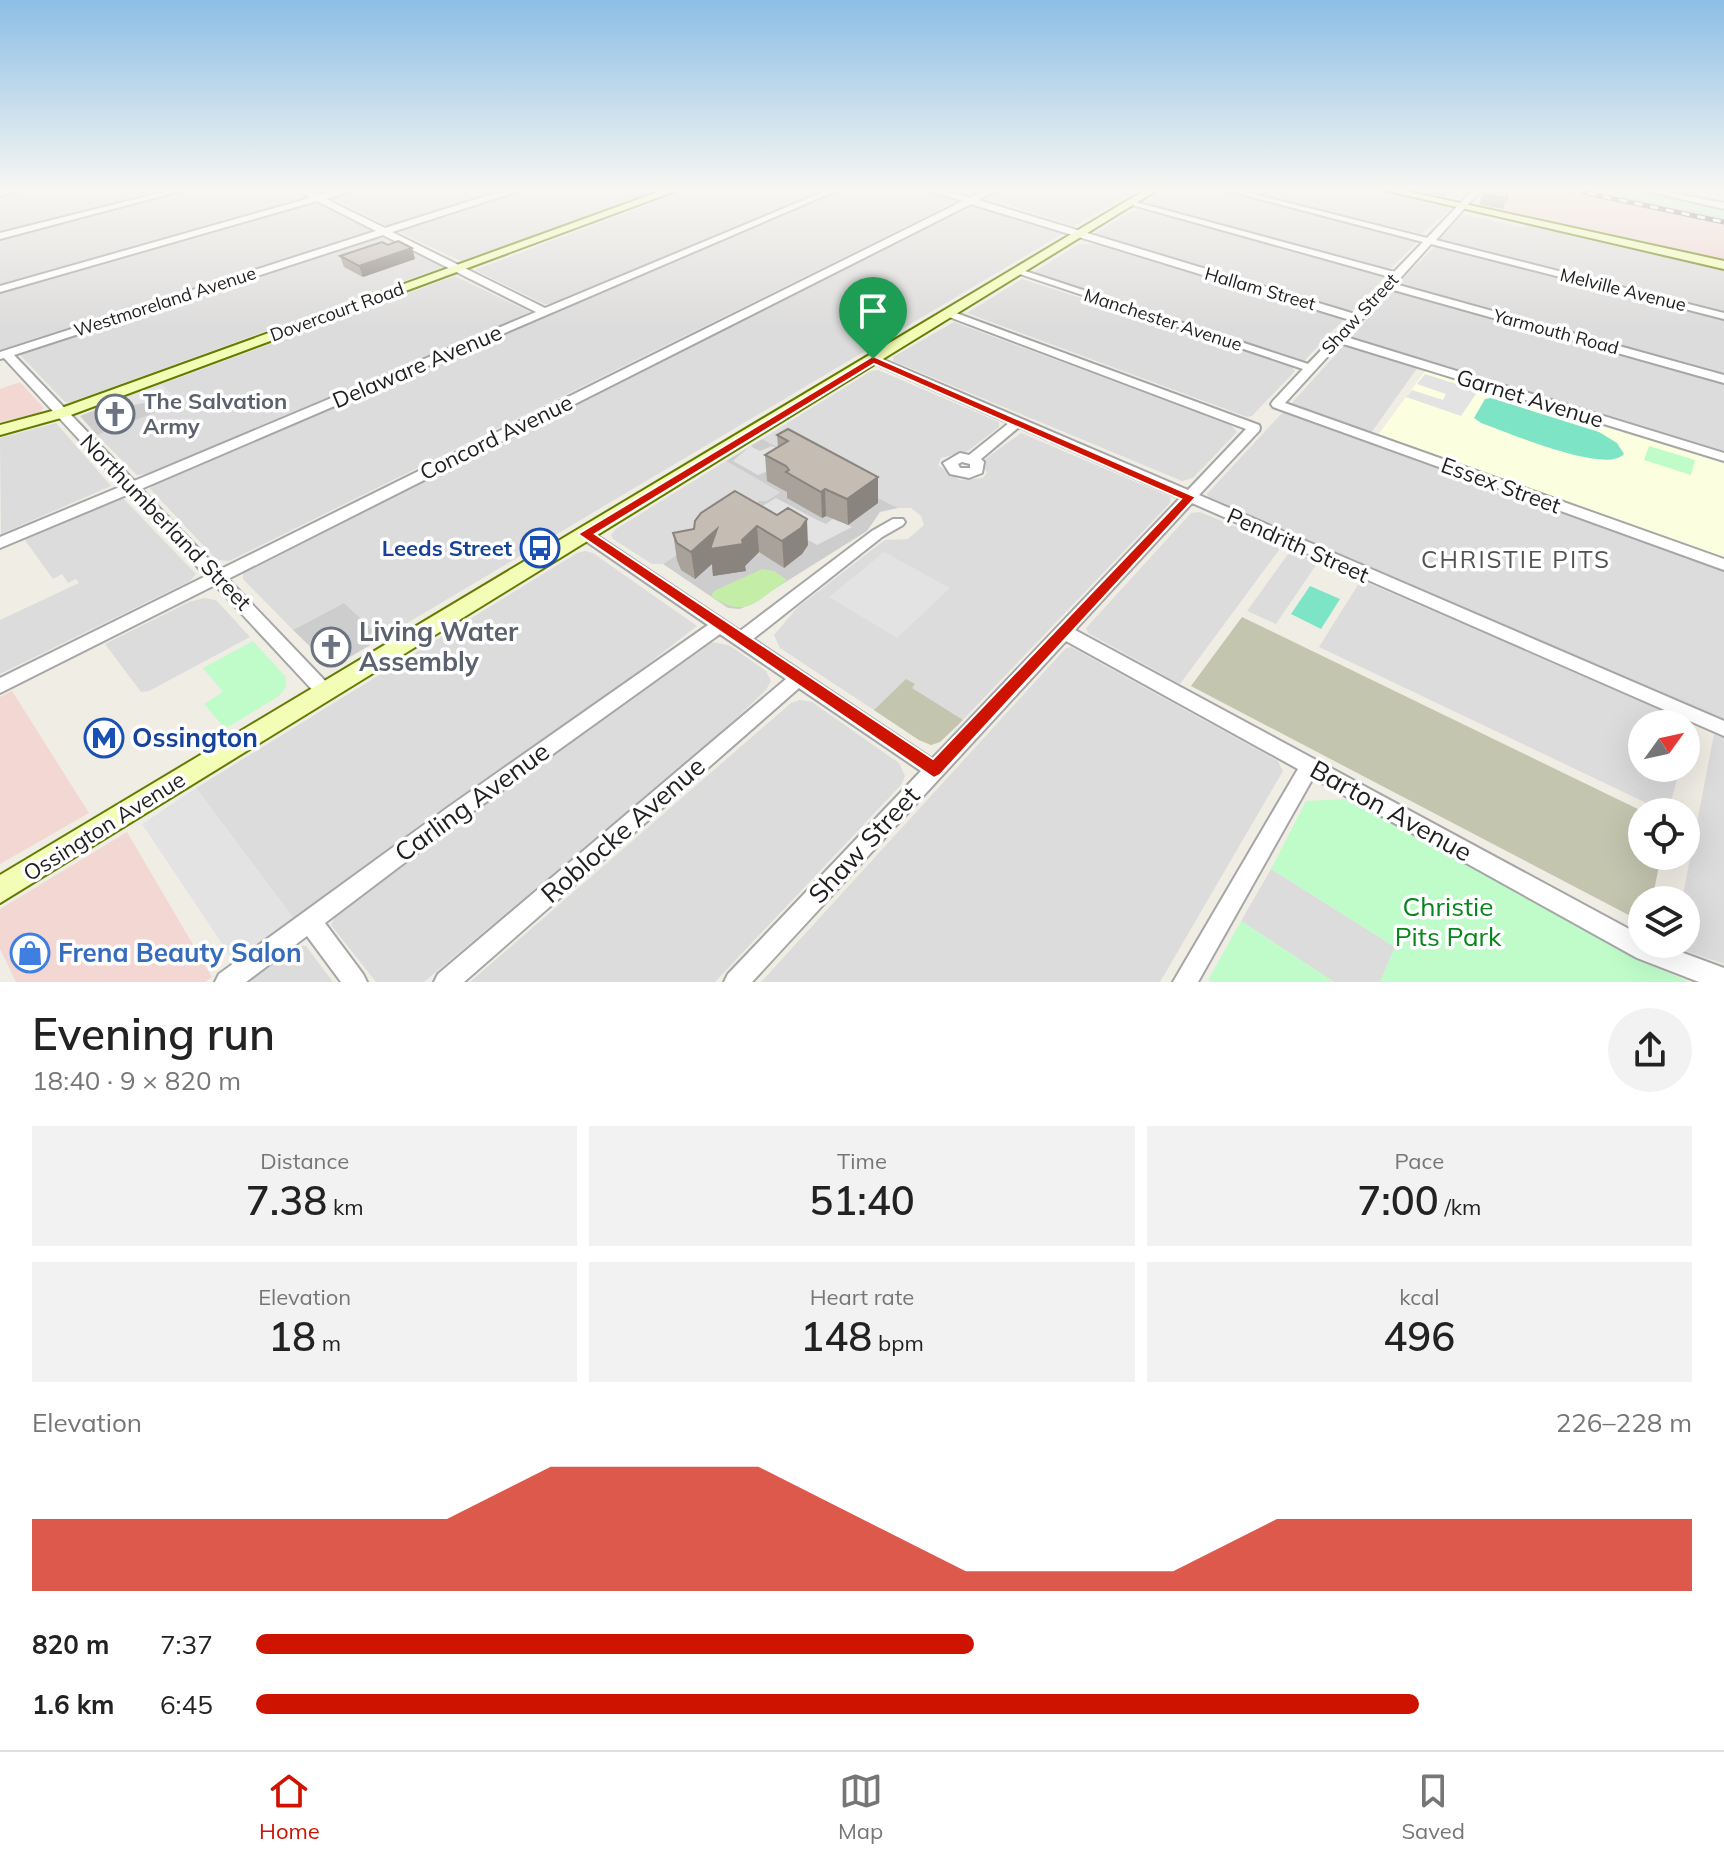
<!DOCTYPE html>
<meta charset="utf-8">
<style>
body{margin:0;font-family:Mulish,sans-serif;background:#f2f2f2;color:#222;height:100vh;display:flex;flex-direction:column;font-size:30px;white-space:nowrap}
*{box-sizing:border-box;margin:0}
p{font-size:26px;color:#767676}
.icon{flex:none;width:44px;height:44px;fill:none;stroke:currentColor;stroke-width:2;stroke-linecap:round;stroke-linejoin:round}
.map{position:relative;height:982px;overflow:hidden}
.drawer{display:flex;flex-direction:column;background:#fff;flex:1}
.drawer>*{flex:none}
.needle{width:52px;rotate:57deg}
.fabs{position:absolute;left:1628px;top:710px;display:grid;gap:16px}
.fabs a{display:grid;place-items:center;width:72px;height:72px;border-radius:50%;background:#fff;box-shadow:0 8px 32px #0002;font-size:40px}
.pin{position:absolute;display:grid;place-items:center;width:68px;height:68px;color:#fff;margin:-82px -34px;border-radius:50% 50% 50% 0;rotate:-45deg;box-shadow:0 0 8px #0007}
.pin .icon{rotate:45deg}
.round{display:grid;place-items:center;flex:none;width:84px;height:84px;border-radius:42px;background:#f2f2f2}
.overview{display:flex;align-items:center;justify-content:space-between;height:136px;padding:0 32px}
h1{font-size:44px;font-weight:600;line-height:60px}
.stats{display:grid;grid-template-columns:repeat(3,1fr);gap:12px;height:136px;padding:8px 32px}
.stats div{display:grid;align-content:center;border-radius:0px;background:#f2f2f2;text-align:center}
.stats b{font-size:40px;font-weight:600}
.stats small{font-size:22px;font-weight:400}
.stats p{font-size:22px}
.chart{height:224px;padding:16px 32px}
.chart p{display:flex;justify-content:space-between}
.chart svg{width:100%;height:144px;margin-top:8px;fill:#ce1300;opacity:.7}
ul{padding:0 32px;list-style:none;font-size:26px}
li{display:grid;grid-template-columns:128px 96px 1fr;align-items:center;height:60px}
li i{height:20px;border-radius:10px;background:#ce1300}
.tab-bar{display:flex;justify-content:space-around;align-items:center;height:112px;border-top:2px solid #e0e0e0;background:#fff;font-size:22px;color:#767676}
.tab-bar a{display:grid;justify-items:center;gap:4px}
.tab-bar .active{color:#ce1300}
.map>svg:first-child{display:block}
.residential{fill:#dddcdc}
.commercial{fill:#f2d7d3}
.industrial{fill:#ead6e4}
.education{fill:#fcffdf}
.religious{fill:#cdcdcd}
.construction{fill:#c3c5af}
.grass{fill:#c4eda8}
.park{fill:#bffcca}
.pitch{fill:#7ee4c6}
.parking{fill:#e3e3e3}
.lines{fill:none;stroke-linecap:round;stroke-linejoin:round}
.street-casing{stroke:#a6a6a6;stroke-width:4}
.secondary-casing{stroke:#637c00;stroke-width:4}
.street{fill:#fff;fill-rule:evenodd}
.secondary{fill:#f3fdb6;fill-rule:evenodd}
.rail-casing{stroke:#6d6d6d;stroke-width:5}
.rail{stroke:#fff;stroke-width:3;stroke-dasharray:8;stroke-linecap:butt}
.wall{fill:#a9a29b}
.shaded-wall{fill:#8a847e}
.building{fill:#c5bcb4;stroke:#8a847e;stroke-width:2}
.route{fill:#ce1300;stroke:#fff;stroke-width:2;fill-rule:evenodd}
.labels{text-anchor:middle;stroke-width:7;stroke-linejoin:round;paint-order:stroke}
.far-street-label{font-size:18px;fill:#1f1f1f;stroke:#fff}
.street-label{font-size:22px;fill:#1f1f1f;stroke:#fff}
.worship-label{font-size:22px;font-weight:bold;fill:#5b616d;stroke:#fff;text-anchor:start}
.transit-label{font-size:22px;font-weight:bold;fill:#164399;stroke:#fff;text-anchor:end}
.neighbourhood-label{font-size:24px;letter-spacing:2px;fill:#525252;stroke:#fff}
.near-worship-label{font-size:26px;font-weight:bold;fill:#5b616d;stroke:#fff;text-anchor:start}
.near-transit-label{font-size:26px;font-weight:bold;fill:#164399;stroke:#fff;text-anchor:start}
.near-street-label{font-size:26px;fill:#1f1f1f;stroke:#fff}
.near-park-label{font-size:26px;fill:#05851b;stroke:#fff}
.near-shop-label{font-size:26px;font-weight:bold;fill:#366cbe;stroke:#fff;text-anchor:start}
</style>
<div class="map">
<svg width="1724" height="982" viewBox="0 0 1724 982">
<rect width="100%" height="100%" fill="#f0ede5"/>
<!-- residential -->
<path class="residential" d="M23,190h147l-170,44v-39z
M187,190h106l14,8 -307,88v-47z
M354,190h124l8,4 -98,32 -58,-29z
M520,190h139l-198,71 -64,-30z
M686,190h138l-273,114h-7l-69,-34z
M842,190h76l38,12 -727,359 -12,-1 -67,-71 4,-7z
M1001,190h136l-63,36 -88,-28z
M1165,190h56l199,49 -31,31 -245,-66z
M1238,190h135l78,18 -29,26z
M314,201l58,30 -372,120v-59z
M967,207h8l87,27 -680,404 -38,-35 -51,27 -50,-51v-7l10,-7z
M1140,210l240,64 4,4 -31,32 -6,1 -245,-71 -8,-6 36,-22z
M1463,214l61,14 3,-4 197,45v43l-285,-72z
M380,235l63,32 -372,135h-6l-45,-47z
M1079,244h14l251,75 -40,42 -4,-1 -266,-88z
M1435,246l289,72v57l-324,-89 -1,-3z
M455,276l75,36 -384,162 -9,1 -40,-40 84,-33 -19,-18z
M1022,279l268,86 5,6 -43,45 -5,1 -280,-104z
M1393,291l331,92v69l-373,-115z
M954,322l277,103 6,7 -44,46 -11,3 -289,-120v-4z
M1345,344l73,23 -47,66 -80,-29z
M878,370l121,52v5l-31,24 -27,7 -3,7 22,15 23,-2 4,-5 -4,-9 2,-5 36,-26 150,64 -1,6 -212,222 -18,17 -9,3 -12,-5 -139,-92 -6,-13 24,-28 71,-55 16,-12 23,-1 16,-14 -3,-9 -10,-8h-13l-136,-69 109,-68z
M1283,412l441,159v148l-515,-221 -2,-4z
M56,423l55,63 -110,48 -1,-96z
M726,461l55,30 -14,10h-8l-10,6 -86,57h-11l-39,-25 -2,-4 5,-6z
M123,498l73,76 -6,7 -190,93v-54l79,-37 -3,-4 -8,4 -6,-9 -9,5 -29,-40z
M1200,512l82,34 -102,138 -92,-51 -2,-5 105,-115z
M1291,550l27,12 -42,62 -29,-13z
M585,551l8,2 104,73 -75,58 -187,130 -141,105 -98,-131 381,-235z
M1361,580l330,143 -5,20v-19h-44v44h38l-10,37 -13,3 -338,-161z
M204,598l12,2 34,37 -101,54 -8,1 -36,-48 84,-42z
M710,642l19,3 37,26 5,10 -5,9 -48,45 -294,247h-48l-45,-57 4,-8 145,-109 -2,-4z
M1071,647l207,114 5,10 -123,211h-399l305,-334z
M800,700l12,2 87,61 6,13 -4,9 -186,197h-245l321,-279z
M1714,734l10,4v226l-50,-17v-3h12v-44h-4z
M1271,869l124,78 -15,35h-46l-93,-61z
M298,946h8l27,36h-86z"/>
<!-- commercial -->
<path class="commercial" d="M1492,190h65l167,36v34l-243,-54 -2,-2z
M20,382l24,26 -5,5 -39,9v-33z
M12,691l77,122 -89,51v-167z
M127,832l85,145 -7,5h-189l-16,-33v-40z"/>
<!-- industrial -->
<path class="industrial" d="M1557,190h43l124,27v9z"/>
<!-- education -->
<path class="education" d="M1426,370l298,92v96l-346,-123z"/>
<!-- religious -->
<path class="religious" d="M162,384l20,18 -85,33 -17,-19z
M762,439l136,69 -18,4 -13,19 -118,74 -9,4 -12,-1 -65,-44 86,-57 10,-6h8l13,-9 -54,-31z
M344,603l38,35 -37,22 -20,1 -32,-31z"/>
<!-- construction -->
<path class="construction" d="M1242,617l402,195 -2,44h19l-9,44h-10v22l-451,-236z
M906,679l9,5 -3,4 51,32 -23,22 -9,3 -12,-5 -45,-30z"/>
<!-- grass -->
<path class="grass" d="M762,569l12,2 13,9c-31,21 -41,40 -76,16l3,-5z"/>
<!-- park -->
<path class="park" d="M1600,190h39l85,17v10z
M1649,446l46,14 -4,15 -47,-15z
M253,641l33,36v10l-7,9 -56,34 -2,-6 -17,-20 19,-12 -20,-24z
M1347,799l296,163 47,20h-310l15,-35 -124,-78 35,-68z
M1241,921l93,61h-123l-3,-2z"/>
<!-- pitch -->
<path class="pitch" d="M1491,398l108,34 18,11 7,11c-18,21 -117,-22 -143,-31l-7,-5 11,-19z
M1310,586l30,13 -19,30 -30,-15z"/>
<!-- parking -->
<path class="parking" d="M1425,374l53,17 -17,25 -55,-19 6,-7 31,10 3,-6 -29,-10z
M162,384l16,15 -22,9 -7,-6 -25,5 -6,-7z
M750,446l10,5 12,-5 12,6 -13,18 -13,5 -25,-14z
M776,498l41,22 9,4 8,-6 18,9 -35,18 -58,-33v-4z
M884,552l66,36 -53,50 -68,-41z
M196,788l98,131 -59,44 -93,-139z"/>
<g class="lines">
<!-- street casing -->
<g class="street-casing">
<path id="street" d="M0,190h19l-19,6z
M172,190h12l-184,49v-6z
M298,190h10l11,5 19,-5h12l-1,2 -23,7 59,29 120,-38h11l-1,2 -123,40 153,76 283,-118h10l-697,299 78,81 744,-369 -31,-9 -1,-2h11l28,8 16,-8h10l-18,10 377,114 35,-37 -265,-74 7,-2 262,71 29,-30 -198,-52h12l190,48 46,-48h8l-45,50 288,73v6l-293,-75 -36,40 329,91v8l-334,-94 -44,48 378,116v8l-384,-118 -55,60 439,156v11l-451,-163 -2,-3 2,-3 30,-32 -292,-98 8,-2 289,95 42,-44 -379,-116 -743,375 102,107 3,5 -3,5 -6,2 -6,-2 -103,-111 -215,108v-15l206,-102 -77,-82 -129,54v-11l122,-51 -118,-128 -4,1v-7l376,-121 -59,-30 -317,91v-6l310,-88zM383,235l153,77 -402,169 -120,-126z
M1643,190h14l67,13v6z
M948,310l311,115 1,3 -1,3 -60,64 525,226v15l-532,-233 -117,127 567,306v8h17l65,24v14h-25l-62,-24 -324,-180 -115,204h-25l125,-213 -232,-128 -314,341h-28l4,-8 193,-203 -122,-83 -335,294h-30l4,-8 348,-295 -66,-45 -259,186 -136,103 38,51 4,8h-26l-34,-46 -61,46h-31l4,-8 228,-166 261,-183 -128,-88 -2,-3 2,-3h10l150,100 132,-100 21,-12h10l2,3 -2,3 -21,12 -129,102 179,120 248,-261 -161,-71 -38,32 3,3 -2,11 -13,5 -19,-4 -7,-11 17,-10 9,2 40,-32 -140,-62v-4h8l311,133 58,-61 -302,-114 -1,-2zM962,462l8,2v4h-10l-2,-4z"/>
</g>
<!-- secondary casing -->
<g class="secondary-casing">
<path id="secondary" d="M664,190h14l-610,226 -68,19v-10l56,-15z
M1145,190h12l-1157,713v-28z
M1384,190h17l323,71v8z"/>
</g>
<!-- street -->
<use href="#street" class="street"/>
<!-- secondary -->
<use href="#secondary" class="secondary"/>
<!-- rail casing -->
<g class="rail-casing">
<path id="rail" d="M1572,190l152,32"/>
</g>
<!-- rail -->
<use href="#rail" class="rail"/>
</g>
<!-- wall -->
<path class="wall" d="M1416,190h33l-5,6z
M1483,194l24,5 -4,10 -24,-5z
M388,245l24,3 3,11 -52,18 -19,-10 -4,-11z
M788,429l90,74 -30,22 -22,-9 -4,2 -35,-20v-6l-20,-11 -2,-26 13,-8 -1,-12z
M735,491l73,54 -6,9 -18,14 -25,-16 -14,14 1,5 -33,5 -1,-12 -17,15 -14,-9 -4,-10 -4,-27 21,-4z"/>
<!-- shaded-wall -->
<path class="shaded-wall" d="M412,248l3,11 -52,18 -4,-11z
M878,477v26l-30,22 -1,-26z
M825,489l1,27 -4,2 -1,-26z
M807,519l1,26 -6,9 -18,14 -2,-27z
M757,526l2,26 -14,14 1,5 -33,5 -1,-12 -17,15 -4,-27 26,-23 25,11z"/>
<!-- building -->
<path class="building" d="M1488,190h19v9l-24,-5z
M398,241l14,7 -53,18 -19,-10 42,-14 6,3z
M788,429l90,48 -31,22 -22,-10 -4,3 -35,-20 3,-2 -3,-4 -21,-11 23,-14 -11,-6z
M735,491l42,24 11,-7 19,11 -6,9 -19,13 -25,-15 -15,14 1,4 -33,5 7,-20 -26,23 -14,-9 -4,-10 21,-4 1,-8 6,-8z"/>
<!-- sky -->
<linearGradient id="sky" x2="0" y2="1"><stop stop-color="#8cbee5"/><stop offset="0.58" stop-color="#f8f7f3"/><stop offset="1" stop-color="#f8f7f3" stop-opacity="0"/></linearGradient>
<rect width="1724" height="327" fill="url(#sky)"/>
<!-- route -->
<path class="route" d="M873,356l323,141 -256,278 -6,3 -356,-244zM874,364l307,135 -248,260 -338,-225z"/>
<!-- icons -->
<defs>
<g id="church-ring" transform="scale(2)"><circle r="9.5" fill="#fff" stroke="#6b7280" stroke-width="1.5"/><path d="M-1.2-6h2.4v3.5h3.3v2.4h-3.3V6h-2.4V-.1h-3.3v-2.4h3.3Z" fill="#6b7280"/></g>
<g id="bus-ring" transform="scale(2)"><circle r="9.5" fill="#fff" stroke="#1a4fb4" stroke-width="1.5"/><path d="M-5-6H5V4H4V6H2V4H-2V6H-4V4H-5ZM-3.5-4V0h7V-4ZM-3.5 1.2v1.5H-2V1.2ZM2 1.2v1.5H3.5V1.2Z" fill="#1a4fb4"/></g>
<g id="metro-ring" transform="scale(2)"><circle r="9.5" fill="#fff" stroke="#1a4fb4" stroke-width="1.5"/><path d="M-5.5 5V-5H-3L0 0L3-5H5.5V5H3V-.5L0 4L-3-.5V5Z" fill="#1a4fb4"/></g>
<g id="shop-ring" transform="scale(2)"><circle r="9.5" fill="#fff" stroke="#3f7fe0" stroke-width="1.5"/><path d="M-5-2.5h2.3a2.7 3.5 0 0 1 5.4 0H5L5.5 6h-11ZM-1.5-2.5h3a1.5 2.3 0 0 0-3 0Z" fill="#3f7fe0"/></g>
</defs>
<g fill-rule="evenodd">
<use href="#church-ring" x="115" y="414"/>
<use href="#bus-ring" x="540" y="548"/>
<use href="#church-ring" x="331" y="647"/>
<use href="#metro-ring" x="104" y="738"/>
<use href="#shop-ring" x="30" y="953"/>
</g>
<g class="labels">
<!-- far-street labels -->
<g class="far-street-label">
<text transform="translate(1260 289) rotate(16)" y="6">Hallam Street</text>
<text transform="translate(1623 290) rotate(14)" y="6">Melville Avenue</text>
<text transform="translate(165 302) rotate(-18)" y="6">Westmoreland Avenue</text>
<text transform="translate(337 312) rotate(-20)" y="6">Dovercourt Road</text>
<text transform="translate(1360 314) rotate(-47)" y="6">Shaw Street</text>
<text transform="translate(1163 320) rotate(18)" y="6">Manchester Avenue</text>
<text transform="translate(1556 332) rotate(15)" y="6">Yarmouth Road</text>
</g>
<!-- street labels -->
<g class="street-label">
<text transform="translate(417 366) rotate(-23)" y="8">Delaware Avenue</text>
<text transform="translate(1530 398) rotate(17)" y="8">Garnet Avenue</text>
<text transform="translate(496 437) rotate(-26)" y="8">Concord Avenue</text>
<text transform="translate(1501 485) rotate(20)" y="8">Essex Street</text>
<text transform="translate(166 522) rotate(46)" y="8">Northumberland Street</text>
<text transform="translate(1298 545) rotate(24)" y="8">Pendrith Street</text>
<text transform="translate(104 826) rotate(-32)" y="8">Ossington Avenue</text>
</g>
<!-- worship labels -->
<g class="worship-label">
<text x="143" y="409">The Salvation<tspan x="143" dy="25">Army</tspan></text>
</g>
<!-- transit labels -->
<g class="transit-label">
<text x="512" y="556">Leeds Street</text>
</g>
<!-- neighbourhood labels -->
<g class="neighbourhood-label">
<text x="1516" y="568">CHRISTIE PITS</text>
</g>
<!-- near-worship labels -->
<g class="near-worship-label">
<text x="359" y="641">Living Water<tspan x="359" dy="30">Assembly</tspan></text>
</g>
<!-- near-transit labels -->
<g class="near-transit-label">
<text x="132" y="747">Ossington</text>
</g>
<!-- near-street labels -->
<g class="near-street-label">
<text transform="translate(472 802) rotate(-36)" y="9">Carling Avenue</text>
<text transform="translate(1391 811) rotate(29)" y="9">Barton Avenue</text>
<text transform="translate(623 830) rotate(-41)" y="9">Roblocke Avenue</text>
<text transform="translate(864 845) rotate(-47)" y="9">Shaw Street</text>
</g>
<!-- near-park labels -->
<g class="near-park-label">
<text x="1448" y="916">Christie<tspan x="1448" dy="30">Pits Park</tspan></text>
</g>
<!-- near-shop labels -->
<g class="near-shop-label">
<text x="58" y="962">Frena Beauty Salon</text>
</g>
</g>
</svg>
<div class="fabs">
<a><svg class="needle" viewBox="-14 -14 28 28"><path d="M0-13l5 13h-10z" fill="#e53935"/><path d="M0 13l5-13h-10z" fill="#767676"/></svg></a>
<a><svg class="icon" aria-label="locate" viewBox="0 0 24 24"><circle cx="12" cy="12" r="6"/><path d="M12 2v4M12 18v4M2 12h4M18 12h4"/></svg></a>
<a><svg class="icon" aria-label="layers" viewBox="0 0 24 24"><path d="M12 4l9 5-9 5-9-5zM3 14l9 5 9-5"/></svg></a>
</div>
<div class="pin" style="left:873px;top:359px;background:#1e9e55"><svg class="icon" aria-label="arrive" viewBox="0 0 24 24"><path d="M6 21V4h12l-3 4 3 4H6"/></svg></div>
</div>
<section class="drawer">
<div class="overview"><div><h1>Evening run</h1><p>18:40 · 9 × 820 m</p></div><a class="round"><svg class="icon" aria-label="share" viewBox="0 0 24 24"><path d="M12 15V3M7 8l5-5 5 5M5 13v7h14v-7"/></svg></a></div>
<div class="stats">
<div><p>Distance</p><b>7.38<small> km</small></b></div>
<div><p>Time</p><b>51:40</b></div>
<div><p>Pace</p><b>7:00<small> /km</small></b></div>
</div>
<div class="stats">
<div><p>Elevation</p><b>18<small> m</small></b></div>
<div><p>Heart rate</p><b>148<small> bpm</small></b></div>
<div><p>kcal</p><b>496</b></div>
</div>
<div class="chart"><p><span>Elevation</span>226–228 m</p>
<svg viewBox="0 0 160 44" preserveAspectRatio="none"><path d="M0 44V22L10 22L20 22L30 22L40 22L50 6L60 6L70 6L80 22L90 38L100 38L110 38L120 22L130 22L140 22L150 22L160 22V44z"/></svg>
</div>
<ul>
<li><b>820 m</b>7:37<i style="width:50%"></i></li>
<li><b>1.6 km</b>6:45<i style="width:81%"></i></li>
</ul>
</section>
<nav class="tab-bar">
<a class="active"><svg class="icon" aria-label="home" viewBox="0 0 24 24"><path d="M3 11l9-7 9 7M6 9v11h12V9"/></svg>Home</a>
<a><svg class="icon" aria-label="map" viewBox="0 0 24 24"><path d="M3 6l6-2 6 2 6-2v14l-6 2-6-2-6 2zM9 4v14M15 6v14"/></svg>Map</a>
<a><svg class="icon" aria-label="saved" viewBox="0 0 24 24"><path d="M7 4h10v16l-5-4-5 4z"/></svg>Saved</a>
</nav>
